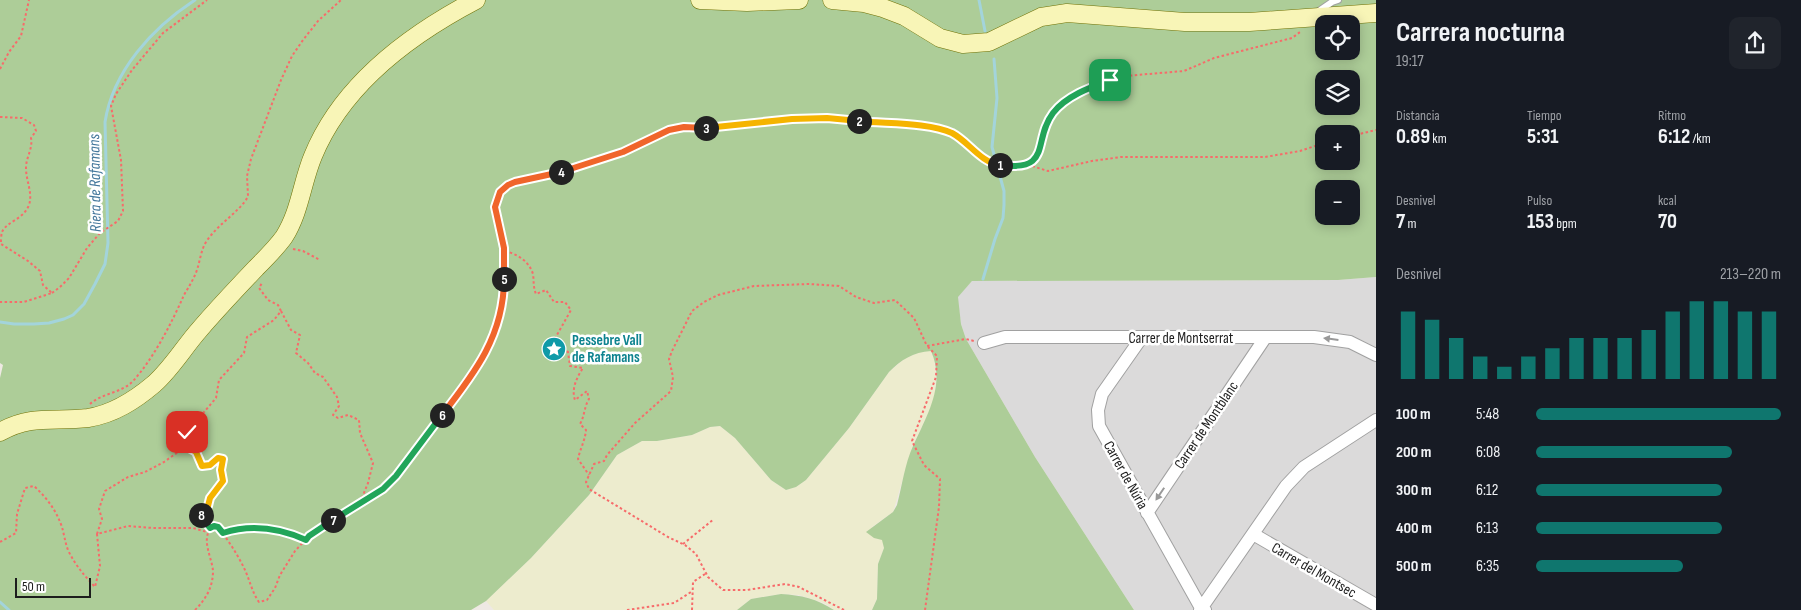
<!DOCTYPE html>
<html lang="es">
<meta charset="utf-8">
<style>
body{margin:0;font-family:"Sofia Sans Condensed",sans-serif;background:#20242c;color:#f1f3f6;height:100vh;display:flex;flex-direction:column;font-size:19px;white-space:nowrap}
*{box-sizing:border-box;margin:0}
p{font-size:16px;color:#9ea1a6}
.icon{flex:none;width:28px;height:28px;fill:none;stroke:currentColor;stroke-width:2;stroke-linecap:round;stroke-linejoin:round}
.map{position:relative;flex:1;overflow:hidden}
.side{display:flex;flex-direction:column;background:#171b24;width:425px}
.side>*{flex:none}
.buttons{position:absolute;left:1315px;top:15px;display:grid;gap:10px}
.buttons a{display:grid;place-items:center;width:45px;height:45px;border-radius:10px;background:#171b24;box-shadow:0 2px 12px #0003;font-size:25px}
.scale{position:absolute;left:15px;bottom:12px;width:76px;box-sizing:border-box;padding-left:5px;border:2px solid #1d1d1d;border-top:0;font-size:14px;line-height:18px;white-space:nowrap;color:#1d1d1d;-webkit-text-stroke:4px #fff;paint-order:stroke}
.pin{position:absolute;display:grid;place-items:center;width:42px;height:42px;color:#fff;margin:-21px;border-radius:10px;box-shadow:0 2px 8px #0006}
.km{position:absolute;width:25px;height:25px;margin:-12px;border-radius:50%;background:#222;color:#fff;font-size:14px;line-height:25px;text-align:center}
.round{display:grid;place-items:center;flex:none;width:52px;height:52px;border-radius:10px;background:#20242c}
.overview{display:flex;align-items:center;justify-content:space-between;height:85px;padding:0 20px}
h1{font-size:28px;font-weight:700;line-height:38px}
.figures{display:grid;grid-template-columns:repeat(3,1fr);gap:8px;height:85px;padding:5px 20px}
.figures div{display:grid;align-content:center}
.figures b{font-size:21px;font-weight:700}
.figures small{font-size:14px;font-weight:400}
.figures p{font-size:14px}
.chart{height:140px;padding:10px 20px}
.chart p{display:flex;justify-content:space-between}
.chart svg{width:100%;height:90px;margin-top:5px;stroke:#0f766e;stroke-width:6}
ul{padding:0 20px;list-style:none;font-size:16px}
li{display:grid;grid-template-columns:80px 60px 1fr;align-items:center;height:38px}
li i{height:12px;border-radius:6px;background:#0f766e}
main{display:flex;flex:1;min-height:0}
.map>svg:first-child{display:block}
.residential{fill:#dbdada}
.farmland{fill:#edecce}
.forest{fill:#adcd98;fill-rule:evenodd}
.lines{fill:none;stroke-linecap:round;stroke-linejoin:round}
.stream{stroke:#a3d4db;stroke-width:3}
.service-casing{stroke:#a1a1a1;stroke-width:8}
.minor-casing{stroke:#a1a1a1;stroke-width:14}
.secondary-casing{stroke:#707206;stroke-width:19}
.path{stroke:#f76b6a;stroke-width:2;stroke-dasharray:2.5 2.5;stroke-linecap:butt}
.service{stroke:#fff;stroke-width:6}
.minor{stroke:#fff;stroke-width:12}
.secondary{stroke:#f8f5b7;stroke-width:18}
.oneway{fill:#999}
.split-1-casing{stroke:#fff;stroke-width:10}
.split-2-casing{stroke:#fff;stroke-width:10}
.split-3-casing{stroke:#fff;stroke-width:10}
.split-4-casing{stroke:#fff;stroke-width:10}
.split-5-casing{stroke:#fff;stroke-width:10}
.split-6-casing{stroke:#fff;stroke-width:10}
.split-7-casing{stroke:#fff;stroke-width:10}
.split-8-casing{stroke:#fff;stroke-width:10}
.split-9-casing{stroke:#fff;stroke-width:10}
.split-1{stroke:#22a559;stroke-width:6}
.split-2{stroke:#f5b400;stroke-width:6}
.split-3{stroke:#f5b400;stroke-width:6}
.split-4{stroke:#f0652b;stroke-width:6}
.split-5{stroke:#f0652b;stroke-width:6}
.split-6{stroke:#f0652b;stroke-width:6}
.split-7{stroke:#22a559;stroke-width:6}
.split-8{stroke:#22a559;stroke-width:6}
.split-9{stroke:#f5b400;stroke-width:6}
.labels{text-anchor:middle;stroke-width:5;stroke-linejoin:round;paint-order:stroke}
.street-label{font-size:15px;fill:#1d1d1d;stroke:#fff}
.culture-label{font-size:15px;font-weight:bold;fill:#0d838f;stroke:#fff;text-anchor:start}
.water-label{font-size:16px;font-style:italic;fill:#45789c;stroke:#fff}
</style>
<main>
<div class="map">
<svg width="1376" height="610" viewBox="0 0 1376 610">
<rect width="100%" height="100%" fill="#eee9e3"/>
<!-- residential -->
<path class="residential" d="M1376,277v333h-242l-99,-153 -69,-118 -5,-15 -3,-21 -1,-6 15,-16 366,-1z"/>
<!-- farmland -->
<path class="farmland" d="M922,351h9l3,8 2,18 -1,18 -2,9 -20,41 -20,67 -21,15 11,13 1,8 -6,16 -1,35 -5,11h-38l-10,-7 -25,-8 -18,-1 -30,5 -14,11h-243l-8,-9 45,-43 58,-63 28,-40 16,-9 9,-5h15l35,-6 18,-8 10,-1 15,12 36,42 15,10 10,-3 10,-7 43,-52 40,-56 15,-13z"/>
<!-- forest -->
<path class="forest" d="M0,0h1376v277l-38,3 -366,1 -14,16 3,27 5,15 69,118 99,153h-262l5,-11 1,-35 6,-16 -2,-8 -8,-2 -8,-6 27,-20 4,-7c5,-19 8,-42 16,-59 14,-31 33,-61 18,-95 -18,1 -30,9 -42,21l-40,56 -43,52 -10,7 -10,3 -15,-10 -36,-42 -15,-12 -10,1 -18,8 -35,6h-15l-25,14 -28,40 -58,63 -45,43 -15,9h-471v-232l3,-13 -3,-2zM1324,24h27v27h-27zM1324,79h27v27h-27zM1324,134h27v27h-27zM1324,189h27v27h-27z
M781,594c20,1 36,5 53,16h-97l14,-11z"/>
<g class="lines">
<!-- stream -->
<path class="stream" d="M979,0l6,31
M983,279l12,-40 8,-21 1,-13v-14l-12,-44 5,-49 -3,-39
M0,322l14,2h20l15,-1 15,-4 9,-4 11,-11 11,-20 10,-20 3,-21 -3,-121c8,-51 47,-94 90,-122
M0,602l9,8"/>
<!-- service casing -->
<g class="service-casing">
<path id="service" d="M1316,13l16,-11 6,-2"/>
</g>
<!-- minor casing -->
<g class="minor-casing">
<path id="minor" d="M1142,337l-40,57 -4,16 1,16 102,182 4,2
M984,343l21,-6h309l36,5 26,13
M1147,513l118,-175
M1253,534l123,71
M1200,610l86,-124 18,-19 72,-47"/>
</g>
<!-- secondary casing -->
<g class="secondary-casing">
<path id="secondary" d="M700,0l47,2 52,-2
M832,0l32,3 19,5 21,8 36,22 23,6 26,-2 52,-25 26,-4 118,9h64l127,-9
M0,432c32,-18 54,-10 88,-14 26,-4 47,-18 66,-34 18,-16 30,-37 46,-55 18,-21 37,-41 56,-61 10,-10 20,-20 28,-31 16,-25 18,-55 29,-81 29,-71 98,-122 163,-156"/>
</g>
<!-- path -->
<path class="path" d="M0,69l9,-17 12,-16 8,-36
M0,117l22,1 12,7 2,6 -5,7c2,11 -5,19 -5,30 0,13 7,25 3,37 -6,15 -22,16 -27,27 -1,3 -1,9 -1,12l27,17 12,10 3,14 9,8 -28,9h-24
M1351,136l25,-6
M1029,165l6,-6 5,-10 7,-25 6,-10 8,-10 36,-19 28,-9 59,-5 30,-13 78,-20 8,-6
M293,249l10,2 17,9
M505,251c12,3 24,10 28,23 1,7 0,13 3,20l10,-4 8,12h11l6,8 -18,32 4,6 6,-1 5,5 2,14 13,2c-6,9 -12,21 -8,32l12,-9 2,8c-5,8 -4,16 -9,25l6,6c-1,11 -6,19 -8,29l11,16
M52,293l8,-6 9,-9 18,-30 13,-15 18,-12 5,-10 -2,-51 -10,-54 5,-12 16,-24 31,-37 44,-33
M281,311l10,19 9,5 -4,18 12,10 7,10 8,4 14,20 2,9 -6,9 5,3 10,-3 11,5 1,13 13,30 -5,20 -9,22
M90,404c12,-11 32,-11 43,-23 21,-23 39,-59 51,-86 4,-7 8,-13 11,-20 5,-11 5,-23 11,-33 11,-17 28,-26 40,-42l2,-4 -1,-20 4,-17 30,-79 11,-24 11,-16 15,-19 23,-21
M182,445l14,7 7,14 7,-1 8,-7 5,1 -2,11 2,11 -13,17 -2,8 -7,8 1,7 4,2 4,6
M223,533c29,-9 56,-5 83,7
M97,534l5,-15 -3,-10 6,-18 23,-14 17,-5 19,-10 14,-10 9,-20 29,-34 3,-18 25,-27 3,-16 27,-17 7,-9 -3,-6 -10,-5 -9,-12 3,-5
M0,542l16,-9 1,-19 8,-26 9,-2c13,12 22,24 28,41 2,7 3,15 6,23 7,15 16,25 27,37l5,-21 -3,-32 31,-8 25,2h40l14,4
M683,544l31,-25
M195,610c11,-11 18,-23 18,-39 -1,-14 -14,-35 1,-45l4,1c10,13 20,28 27,43 5,11 7,22 14,32l8,-2 8,-12 5,-13 15,-24 14,-15 74,-47 13,-12 16,-25 63,-79 17,-33 9,-29 3,-28v-28l-4,-29 -5,-19 5,-15 8,-7 20,-6 42,-9 27,-8 45,-18 27,-14 15,-3 26,1 81,-9 36,-1 114,11 20,10 20,18 12,7 17,3 19,-2 19,6 44,-10 29,-4h144l35,-6 24,-8
M627,610l47,-7 17,-11
M692,610l1,-28 12,-8
M844,610l-45,-23 -14,-3 -38,6h-24l-15,-13 -12,-23 -11,-9 -17,-8 -79,-48 -3,-7 8,-18 10,-3 3,-6 28,-32 36,-32 2,-14 -4,-18 3,-8 20,-40 12,-9 14,-7 36,-9 55,-2 30,2 17,11 18,6 21,-3 19,18 13,28 39,-7 8,2
M925,610l14,-103 1,-28 -16,-14 -12,-24 24,-64 1,-21 -9,-9"/>
<!-- service -->
<use href="#service" class="service"/>
<!-- minor -->
<use href="#minor" class="minor"/>
<!-- secondary -->
<use href="#secondary" class="secondary"/>
</g>
<!-- one-way arrows -->
<defs><path id="oneway-solid" d="M-6-.8H1V-3.2L6.5 0L1 3.2V.8H-6Z" transform="scale(1.25)"/></defs>
<g class="oneway">
<use href="#oneway-solid" transform="translate(1331 339) rotate(-173)"/>
<use href="#oneway-solid" transform="translate(1160 494) rotate(124)"/>
</g>
<g class="lines">
<!-- split-1 casing -->
<g class="split-1-casing">
<path id="split-1" d="M1000,165c53,7 32,-24 53,-52 13,-17 38,-26 57,-33"/>
</g>
<!-- split-2 casing -->
<g class="split-2-casing">
<path id="split-2" d="M859,121c26,3 69,1 93,12 17,9 28,29 48,32"/>
</g>
<!-- split-3 casing -->
<g class="split-3-casing">
<path id="split-3" d="M706,128l86,-9 35,-1 32,3"/>
</g>
<!-- split-4 casing -->
<g class="split-4-casing">
<path id="split-4" d="M561,172l62,-20 46,-22 15,-3 22,1"/>
</g>
<!-- split-5 casing -->
<g class="split-5-casing">
<path id="split-5" d="M504,279v-31l-9,-41 5,-15 8,-7 7,-3 46,-10"/>
</g>
<!-- split-6 casing -->
<g class="split-6-casing">
<path id="split-6" d="M442,415c33,-42 62,-80 62,-136"/>
</g>
<!-- split-7 casing -->
<g class="split-7-casing">
<path id="split-7" d="M333,520l50,-31 13,-13 46,-61"/>
</g>
<!-- split-8 casing -->
<g class="split-8-casing">
<path id="split-8" d="M201,515l1,6 4,2 4,5 4,-2 4,1 5,6c28,-9 56,-5 83,7l3,-4 24,-16"/>
</g>
<!-- split-9 casing -->
<g class="split-9-casing">
<path id="split-9" d="M187,432l-5,12 14,8 6,14 8,-1 8,-7 5,1 -2,11 2,11 -13,17 -2,8 -7,9"/>
</g>
<!-- split-1 -->
<use href="#split-1" class="split-1"/>
<!-- split-2 -->
<use href="#split-2" class="split-2"/>
<!-- split-3 -->
<use href="#split-3" class="split-3"/>
<!-- split-4 -->
<use href="#split-4" class="split-4"/>
<!-- split-5 -->
<use href="#split-5" class="split-5"/>
<!-- split-6 -->
<use href="#split-6" class="split-6"/>
<!-- split-7 -->
<use href="#split-7" class="split-7"/>
<!-- split-8 -->
<use href="#split-8" class="split-8"/>
<!-- split-9 -->
<use href="#split-9" class="split-9"/>
</g>
<!-- icons -->
<defs>
<g id="sight-disc" transform="scale(1.25)"><circle r="9.5" fill="#0f9aa8" stroke="#fff"/><path d="M0-6L1.8-2.2L6-1.7L2.9 1.2L3.7 5.4L0 3.3L-3.7 5.4L-2.9 1.2L-6-1.7L-1.8-2.2Z" fill="#fff"/></g>
</defs>
<g fill-rule="evenodd">
<use href="#sight-disc" x="554" y="349"/>
</g>
<g class="labels">
<!-- street labels -->
<g class="street-label">
<text x="1181" y="343">Carrer de Montserrat</text>
<text transform="translate(1206 425) rotate(-56)" y="5">Carrer de Montblanc</text>
<text transform="translate(1126 475) rotate(61)" y="5">Carrer de Núria</text>
<text transform="translate(1314 570) rotate(30)" y="5">Carrer del Montsec</text>
</g>
<!-- culture labels -->
<g class="culture-label">
<text x="572" y="345">Pessebre Vall<tspan x="572" dy="17">de Rafamans</tspan></text>
</g>
<!-- water labels -->
<g class="water-label">
<text transform="translate(94 183) rotate(-91)" y="6">Riera de Rafamans</text>
</g>
</g>
</svg>
<div class="buttons">
<a><svg class="icon" aria-label="locate" viewBox="0 0 24 24"><circle cx="12" cy="12" r="6"/><path d="M12 2v4M12 18v4M2 12h4M18 12h4"/></svg></a>
<a><svg class="icon" aria-label="layers" viewBox="0 0 24 24"><path d="M12 4l9 5-9 5-9-5zM3 14l9 5 9-5"/></svg></a>
<a>+</a>
<a>−</a>
</div>
<div class="scale">50 m</div>
<div class="pin" style="left:1110px;top:80px;background:#1e9e55"><svg class="icon" aria-label="arrive" viewBox="0 0 24 24"><path d="M6 21V4h12l-3 4 3 4H6"/></svg></div>
<div class="pin" style="left:187px;top:432px;background:#d93025"><svg class="icon" aria-label="check" viewBox="0 0 24 24"><path d="M5 12l5 5 9-10"/></svg></div>
<b class="km" style="left:1000px;top:165px">1</b>
<b class="km" style="left:859px;top:121px">2</b>
<b class="km" style="left:706px;top:128px">3</b>
<b class="km" style="left:561px;top:172px">4</b>
<b class="km" style="left:504px;top:279px">5</b>
<b class="km" style="left:442px;top:415px">6</b>
<b class="km" style="left:333px;top:520px">7</b>
<b class="km" style="left:201px;top:515px">8</b>
</div>
<section class="side">
<div class="overview"><div><h1>Carrera nocturna</h1><p>19:17</p></div><a class="round"><svg class="icon" aria-label="share" viewBox="0 0 24 24"><path d="M12 15V3M7 8l5-5 5 5M5 13v7h14v-7"/></svg></a></div>
<div class="figures">
<div><p>Distancia</p><b>0.89<small> km</small></b></div>
<div><p>Tiempo</p><b>5:31</b></div>
<div><p>Ritmo</p><b>6:12<small> /km</small></b></div>
</div>
<div class="figures">
<div><p>Desnivel</p><b>7<small> m</small></b></div>
<div><p>Pulso</p><b>153<small> bpm</small></b></div>
<div><p>kcal</p><b>70</b></div>
</div>
<div class="chart"><p><span>Desnivel</span>213–220 m</p>
<svg viewBox="0 0 160 44" preserveAspectRatio="none"><path d="M5 44V11M15 44V15M25 44V24M35 44V33M45 44V38M55 44V33M65 44V29M75 44V24M85 44V24M95 44V24M105 44V20M115 44V11M125 44V6M135 44V6M145 44V11M155 44V11"/></svg>
</div>
<ul>
<li><b>100 m</b>5:48<i style="width:100%"></i></li>
<li><b>200 m</b>6:08<i style="width:80%"></i></li>
<li><b>300 m</b>6:12<i style="width:76%"></i></li>
<li><b>400 m</b>6:13<i style="width:76%"></i></li>
<li><b>500 m</b>6:35<i style="width:60%"></i></li>
</ul>
</section>
</main>
